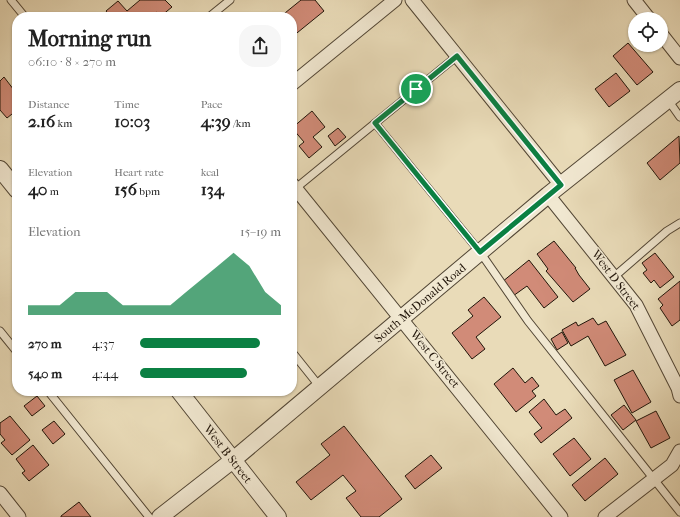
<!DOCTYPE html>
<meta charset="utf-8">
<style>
body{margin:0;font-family:"IM FELL French Canon",serif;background:#f6f6f6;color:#222;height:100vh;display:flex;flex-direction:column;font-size:15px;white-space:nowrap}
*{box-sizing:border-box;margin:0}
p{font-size:13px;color:#767676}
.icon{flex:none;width:22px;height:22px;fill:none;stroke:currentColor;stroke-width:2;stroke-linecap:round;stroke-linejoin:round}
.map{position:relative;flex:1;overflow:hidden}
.side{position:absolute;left:12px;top:12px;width:285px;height:384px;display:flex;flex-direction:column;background:#fff;border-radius:16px;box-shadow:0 1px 3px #0004}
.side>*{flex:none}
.controls{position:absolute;left:628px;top:12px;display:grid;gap:8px}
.controls a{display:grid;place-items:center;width:40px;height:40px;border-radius:50%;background:#fff;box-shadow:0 1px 3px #0004;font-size:20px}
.pin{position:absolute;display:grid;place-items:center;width:34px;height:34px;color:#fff;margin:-17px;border:2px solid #fff;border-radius:50%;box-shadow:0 1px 4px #0007}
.round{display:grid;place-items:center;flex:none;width:42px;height:42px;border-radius:16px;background:#f6f6f6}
.overview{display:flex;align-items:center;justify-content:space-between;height:68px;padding:0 16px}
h1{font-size:22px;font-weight:800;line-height:30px}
.stats{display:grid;grid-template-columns:repeat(3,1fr);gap:6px;height:68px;padding:4px 16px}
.stats div{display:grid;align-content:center}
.stats b{font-size:17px;font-weight:800}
.stats small{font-size:11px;font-weight:400}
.stats p{font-size:11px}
.chart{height:112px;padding:8px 16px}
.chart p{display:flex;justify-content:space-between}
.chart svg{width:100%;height:72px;margin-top:4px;fill:#0b8043;opacity:.7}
ul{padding:0 16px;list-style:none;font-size:13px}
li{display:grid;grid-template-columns:64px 48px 1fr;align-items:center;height:30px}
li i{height:10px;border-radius:5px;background:#0b8043}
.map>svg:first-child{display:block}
.building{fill:#d18b78;stroke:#201409}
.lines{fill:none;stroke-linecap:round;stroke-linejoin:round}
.service-casing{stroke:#524635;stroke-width:9}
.minor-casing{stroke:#524635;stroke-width:15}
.tertiary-casing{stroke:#524635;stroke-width:18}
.service{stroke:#f1e8d1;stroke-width:7}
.minor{stroke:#f1e8d1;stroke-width:13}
.tertiary{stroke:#f1e8d1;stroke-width:16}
.route-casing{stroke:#fff;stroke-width:8}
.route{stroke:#0b8043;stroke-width:5}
.labels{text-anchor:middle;stroke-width:3;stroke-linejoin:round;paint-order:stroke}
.street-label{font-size:12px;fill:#201409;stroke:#f1e8d1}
</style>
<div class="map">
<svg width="680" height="517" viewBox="0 0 680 517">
<rect width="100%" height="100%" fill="#e9dbb8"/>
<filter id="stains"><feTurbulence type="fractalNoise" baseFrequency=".005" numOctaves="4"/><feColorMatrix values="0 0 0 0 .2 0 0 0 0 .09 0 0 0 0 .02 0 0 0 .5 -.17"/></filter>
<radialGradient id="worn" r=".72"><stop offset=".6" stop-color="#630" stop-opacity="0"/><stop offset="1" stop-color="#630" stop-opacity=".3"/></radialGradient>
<!-- building -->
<path class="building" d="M140,0h25l7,7 -11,9 -4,-4 -7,5h-39l-5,-6 12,-10 9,10z
M301,0h14l9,11 -32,26v-20h-12z
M628,43l25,29 -16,13 -24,-29z
M616,73l14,18 -21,16 -14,-18z
M4,77l13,17v16l-10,8 -7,-8v-29z
M312,111l13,16 -12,10 9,10 -13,11 -10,-12 5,-4 -12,-14z
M338,128l8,9 -11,9 -7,-10z
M679,136l1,27 -20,17 -13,-17z
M554,241l22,27h-1l4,7 11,14 -17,13 -27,-31 2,-2 -11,-15z
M655,253l19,24 -14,11 -6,-8 -3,3 -8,-10 4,-3 -5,-7z
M529,260l29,37 -14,11 -17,-22 -14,10 -11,-14z
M680,281v39l-8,6 -12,-18 3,-3 -5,-6z
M484,297l17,20 -25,20 9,12 -13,10 -20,-26 21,-17 -5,-6z
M593,318l5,7 8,-4 20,34 -21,11 -17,-30 -17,10 -9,-16 14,-8 2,4z
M562,332l6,11 -11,7 -6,-11z
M513,368l12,15 7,-6 7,9 -7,5 4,5 -20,16 -22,-28z
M633,370l18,32 -19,11 -18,-33z
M37,396l8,10 -13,10 -8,-10z
M544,399l12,16 9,-6 7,9 -31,25 -7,-9 8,-6 -13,-16z
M624,405l12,15 -13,10 -12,-15z
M656,411l14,27 -19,10 -15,-27z
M10,416l20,24 -18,15 -11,-12 4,-3 -5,-6v-11z
M54,421l11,13 -12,10 -11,-14z
M344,426l58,73 -23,18h-18l-15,-19 10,-7 -13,-16 -32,25 -15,-18 34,-27 -9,-11z
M574,438l17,21 -21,17 -17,-22z
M33,445l16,20 -20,16 -7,-8 3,-2 -9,-12z
M431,455l11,13 -27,21 -10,-13z
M605,458l13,16 -33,27 -13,-16z
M79,502l12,15h-30v-1z"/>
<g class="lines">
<!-- service casing -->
<g class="service-casing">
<path id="service" d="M11,0l14,17
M209,17l21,-17
M668,100l12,17
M375,123l105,129 48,69 152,191
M296,188l161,-132
M615,276l52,-45 13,-8
M0,331l17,21
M292,352l28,35
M48,391l101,126"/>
</g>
<!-- minor casing -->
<g class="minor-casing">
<path id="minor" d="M412,0l149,185
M634,0l15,19
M661,34l19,24
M292,84l103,-84
M292,184l269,333
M548,195l88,110 42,83 2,8
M0,493l19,24
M605,517l67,-52 8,-14"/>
</g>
<!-- tertiary casing -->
<g class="tertiary-casing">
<path id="tertiary" d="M0,169l17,21
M179,391l99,126
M160,517l73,-57 315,-265 132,-105"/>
</g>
<!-- service -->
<use href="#service" class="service"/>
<!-- minor -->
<use href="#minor" class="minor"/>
<!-- tertiary -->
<use href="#tertiary" class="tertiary"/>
</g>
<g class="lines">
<!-- route casing -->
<g class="route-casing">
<path id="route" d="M457,56l104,129 -81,67 -105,-129z"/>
</g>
<!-- route -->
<use href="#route" class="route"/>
</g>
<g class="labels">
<!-- street labels -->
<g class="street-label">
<text transform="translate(616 280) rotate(53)" y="4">West D Street</text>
<text transform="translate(420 303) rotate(-40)" y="4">South McDonald Road</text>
<text transform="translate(435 359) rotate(51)" y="4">West C Street</text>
<text transform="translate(228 454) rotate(52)" y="4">West B Street</text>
</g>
</g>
<rect width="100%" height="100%" filter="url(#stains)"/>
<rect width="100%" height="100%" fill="url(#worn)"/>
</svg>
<div class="controls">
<a><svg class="icon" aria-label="locate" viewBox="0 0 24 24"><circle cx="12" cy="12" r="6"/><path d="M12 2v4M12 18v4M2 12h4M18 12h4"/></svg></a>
</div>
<div class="pin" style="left:416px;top:89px;background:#1e9e55"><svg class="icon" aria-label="arrive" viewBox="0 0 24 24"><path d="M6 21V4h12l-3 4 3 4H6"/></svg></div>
<section class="side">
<div class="overview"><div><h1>Morning run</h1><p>06:10 · 8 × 270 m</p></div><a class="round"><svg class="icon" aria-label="share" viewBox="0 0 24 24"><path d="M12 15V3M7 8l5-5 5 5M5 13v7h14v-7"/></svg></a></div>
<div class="stats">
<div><p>Distance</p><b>2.16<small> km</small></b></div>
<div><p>Time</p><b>10:03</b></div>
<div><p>Pace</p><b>4:39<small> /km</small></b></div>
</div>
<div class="stats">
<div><p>Elevation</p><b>40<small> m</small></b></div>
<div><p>Heart rate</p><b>156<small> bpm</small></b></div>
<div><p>kcal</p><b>134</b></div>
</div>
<div class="chart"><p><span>Elevation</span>15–19 m</p>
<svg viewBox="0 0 160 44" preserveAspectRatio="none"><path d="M0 44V38L10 38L20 38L30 30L40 30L50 30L60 38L70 38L80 38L90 38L100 30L110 22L120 14L130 6L140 14L150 30L160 38V44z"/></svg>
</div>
<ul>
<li><b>270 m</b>4:37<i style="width:85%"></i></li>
<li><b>540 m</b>4:44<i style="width:76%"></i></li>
</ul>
</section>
</div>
